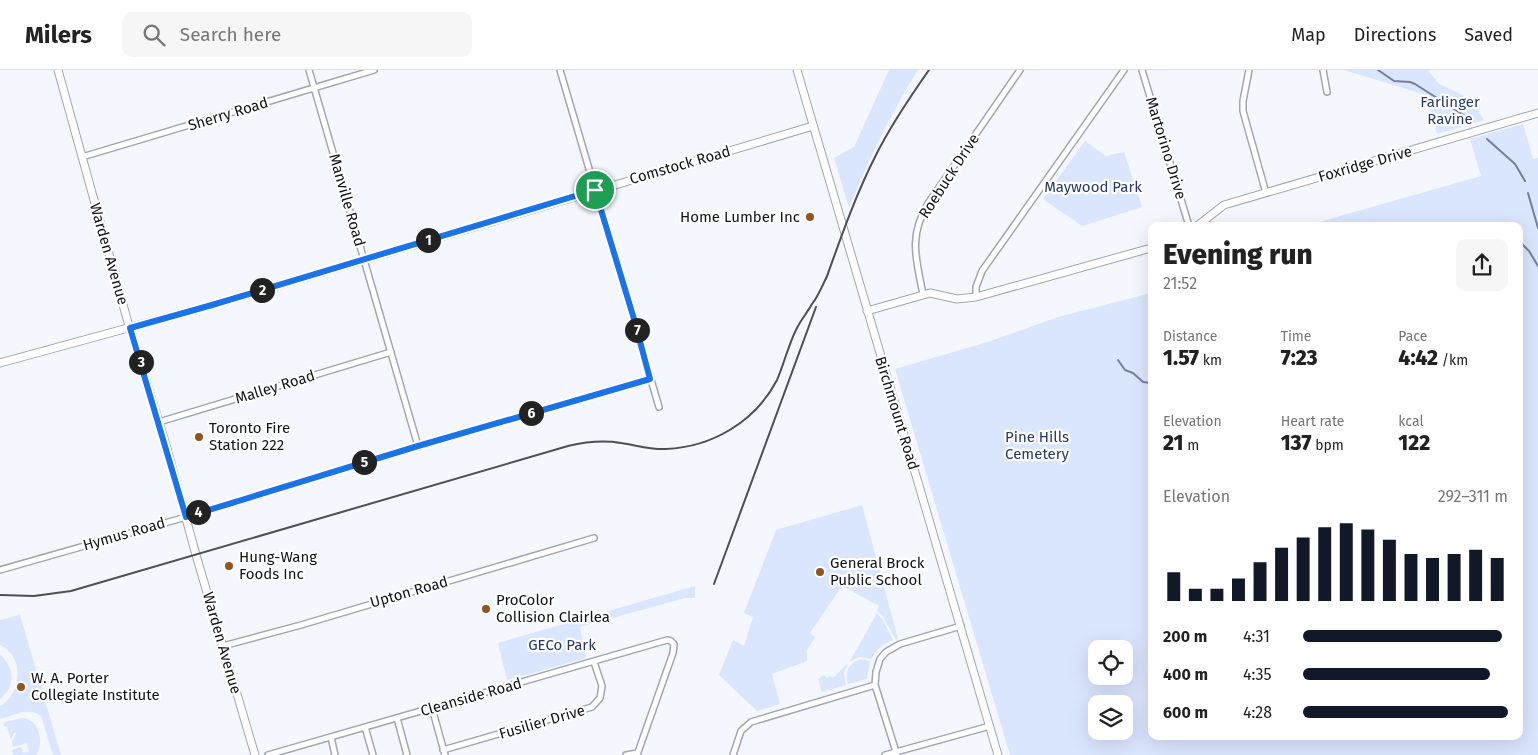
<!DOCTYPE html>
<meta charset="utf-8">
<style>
body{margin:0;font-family:"Fira Sans",sans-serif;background:#f6f6f6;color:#222;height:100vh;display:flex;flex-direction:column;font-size:19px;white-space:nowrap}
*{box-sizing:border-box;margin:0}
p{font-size:16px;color:#767676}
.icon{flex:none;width:28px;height:28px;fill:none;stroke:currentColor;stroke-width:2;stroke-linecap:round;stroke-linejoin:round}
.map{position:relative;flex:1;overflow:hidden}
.drawer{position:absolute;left:1148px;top:152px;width:375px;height:518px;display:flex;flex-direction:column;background:#fff;border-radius:10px;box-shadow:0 5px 20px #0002}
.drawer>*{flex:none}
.controls{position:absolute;left:1088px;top:570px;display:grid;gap:10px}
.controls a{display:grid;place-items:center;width:45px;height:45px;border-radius:10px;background:#fff;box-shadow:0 5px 20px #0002;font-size:25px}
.pin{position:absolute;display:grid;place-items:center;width:42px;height:42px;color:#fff;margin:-21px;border:2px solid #fff;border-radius:50%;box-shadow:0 1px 5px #0007}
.km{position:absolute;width:25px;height:25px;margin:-12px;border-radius:50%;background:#222;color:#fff;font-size:14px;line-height:25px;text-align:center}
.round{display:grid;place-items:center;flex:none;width:52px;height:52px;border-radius:10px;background:#f6f6f6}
.summary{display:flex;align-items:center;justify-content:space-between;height:85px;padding:0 15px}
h1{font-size:28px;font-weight:800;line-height:38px}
.figures{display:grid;grid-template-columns:repeat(3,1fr);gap:8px;height:85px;padding:5px 15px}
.figures div{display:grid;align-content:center}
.figures b{font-size:21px;font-weight:800}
.figures small{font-size:14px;font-weight:400}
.figures p{font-size:14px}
.chart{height:140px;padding:10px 15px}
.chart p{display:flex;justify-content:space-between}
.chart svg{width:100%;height:90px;margin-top:5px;stroke:#111827;stroke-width:6}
ul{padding:0 15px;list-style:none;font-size:16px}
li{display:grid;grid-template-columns:80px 60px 1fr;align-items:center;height:38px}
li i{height:12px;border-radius:6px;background:#111827}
header{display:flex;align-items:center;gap:30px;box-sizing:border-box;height:70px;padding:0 25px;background:#fff;border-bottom:1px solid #e0e0e0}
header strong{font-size:24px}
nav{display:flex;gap:28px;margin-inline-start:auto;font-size:18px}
.search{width:350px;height:45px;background:#f6f6f6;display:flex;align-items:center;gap:12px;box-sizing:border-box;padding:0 18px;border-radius:10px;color:#767676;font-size:19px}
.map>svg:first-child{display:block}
.green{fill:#dae5fe;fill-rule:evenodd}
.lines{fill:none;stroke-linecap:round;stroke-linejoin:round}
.stream{stroke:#737f9d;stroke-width:2}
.street-casing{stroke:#a0a6b3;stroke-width:8}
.secondary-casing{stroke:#a0a6b3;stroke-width:9}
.street{stroke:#fff;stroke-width:5}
.secondary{stroke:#fff;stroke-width:7}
.rail{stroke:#4c4f54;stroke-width:2}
.route-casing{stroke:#fff;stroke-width:10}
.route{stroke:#1a73e8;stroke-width:6}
.poi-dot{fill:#94541d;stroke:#fff;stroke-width:2}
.labels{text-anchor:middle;stroke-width:4.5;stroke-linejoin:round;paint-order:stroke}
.park-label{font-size:15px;fill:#27396c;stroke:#fff}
.street-label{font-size:15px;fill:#101217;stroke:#fff}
.poi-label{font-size:15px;fill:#101217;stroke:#fff;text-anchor:start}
</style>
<header>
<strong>Milers</strong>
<div class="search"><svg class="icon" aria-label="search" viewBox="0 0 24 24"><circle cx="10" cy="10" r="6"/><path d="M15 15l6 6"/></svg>Search here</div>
<nav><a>Map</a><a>Directions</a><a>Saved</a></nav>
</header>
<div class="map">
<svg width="1538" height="685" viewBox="0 0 1538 685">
<rect width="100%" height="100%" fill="#f4f7fd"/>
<!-- green -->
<path class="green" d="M889,0h29c-28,44 -49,90 -69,138l-15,-50 20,-11z
M1344,0h84l11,14 32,15 13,21 -47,14 -11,-39z
M1523,54l10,35 5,-1v597h-528l-115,-386 96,-28 67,-24 93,-24v443h368v-510h-214l176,-50 -11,-37zM1096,579h28v27h-28zM1096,634h28v27h-28z
M1085,71l21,15 18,-4 18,55 -60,19 -39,-27z
M862,435l36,134 -2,1 -14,-25 -5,-4 2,-5 -37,-20 -32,47 5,4 -8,13v11l-35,13 8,30 -23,7 -38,-36 14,-35 11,6 9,-29 -9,-4 32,-83z
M695,516v12h-10l-105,29 6,31 -79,22 -9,-37z
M877,543l6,7 10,20c-11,4 -16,9 -22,19l-11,-2 -10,4z
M20,545l41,140h-8l-12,-39c-11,-10 -29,0 -41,3v-13c22,-12 25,-50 0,-61v-25z
M0,584c14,14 17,31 0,45z
M862,589l8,2 -3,18 -19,5c-4,-12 1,-22 14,-25z
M847,594l1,1 -4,8 2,12 -24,7 -4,-13 6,-4 3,3 3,-2 3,2z
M22,648c17,1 23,24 14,37h-23l-1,-5 9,-3 2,6 6,-1 -2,-9 -14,4 -1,-5 4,-9h-2l-3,7 -4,-13 -3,-1v-2l1,-2z"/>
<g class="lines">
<!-- stream -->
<path class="stream" d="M1378,0l16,11 16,1 5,2 58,37
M1487,69l28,25 10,17
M1528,123l10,35
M1519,171l10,10 9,15
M1118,290l7,10 8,3 10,9 8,1"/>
<!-- street casing -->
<g class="street-casing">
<path id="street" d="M309,0l109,376
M560,0l99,337
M1142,0l47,156
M1249,0l-6,31v10l23,82
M1323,0l4,22
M82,87l292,-87
M923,224c-7,-35 -15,-59 6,-92l91,-132
M976,227v-10l6,-16 142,-201
M159,352l232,-70
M0,500l186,-53 232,-71 232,-67
M223,576l78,-21 293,-87
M432,638l13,47
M397,648l10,37
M365,657l8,28
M331,667l4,18
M443,680l149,-43 8,-9 2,-12 -8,-24
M268,685l399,-115 4,1 3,3 -1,9 -36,102
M626,685l11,-2
M733,685l8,-24 10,-9 124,-37
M885,685l105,-29
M897,685l-22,-70 1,-13 4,-13 6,-7 14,-8 61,-18"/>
</g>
<!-- secondary casing -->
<g class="secondary-casing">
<path id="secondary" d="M58,0l69,249 39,126 30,110 59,200
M797,0l201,685
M1197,156l27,-21 314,-92
M867,241l63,-18 27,6 19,-2 175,-49
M0,293l212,-58 601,-179"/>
</g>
<!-- street -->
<use href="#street" class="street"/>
<!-- secondary -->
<use href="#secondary" class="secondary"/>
<!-- rail -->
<path class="rail" d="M826,209c15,-42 30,-85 50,-124 15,-30 34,-58 53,-85
M714,514l102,-277
M0,525l34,1 37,-5 497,-145c17,-4 35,-6 53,-3 15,2 29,7 45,6 46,-2 89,-27 111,-69 7,-16 11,-34 19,-50 4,-9 11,-17 16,-26 7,-9 11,-20 16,-30"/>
</g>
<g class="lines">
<!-- route casing -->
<g class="route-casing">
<path id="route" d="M595,120l39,129 16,60 -232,67 -232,71 -56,-189 82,-23z"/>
</g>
<!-- route -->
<use href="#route" class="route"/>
</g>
<!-- markers -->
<g class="poi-dot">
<circle cx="810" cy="147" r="5"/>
<circle cx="199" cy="367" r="5"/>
<circle cx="229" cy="496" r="5"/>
<circle cx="820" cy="502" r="5"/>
<circle cx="486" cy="539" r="5"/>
<circle cx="21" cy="617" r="5"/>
</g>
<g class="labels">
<!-- park labels -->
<g class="park-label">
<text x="1450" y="37">Farlinger<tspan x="1450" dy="17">Ravine</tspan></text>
<text x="1093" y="122">Maywood Park</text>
<text x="1037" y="372">Pine Hills<tspan x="1037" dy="17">Cemetery</tspan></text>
<text x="562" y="580">GECo Park</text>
</g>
<!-- street labels -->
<g class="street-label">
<text transform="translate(228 44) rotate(-17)" y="5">Sherry Road</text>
<text transform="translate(1166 78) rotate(73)" y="5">Martorino Drive</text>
<text transform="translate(1365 94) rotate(-16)" y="5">Foxridge Drive</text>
<text transform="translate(680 95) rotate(-16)" y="5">Comstock Road</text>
<text transform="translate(949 106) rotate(-57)" y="5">Roebuck Drive</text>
<text transform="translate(347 130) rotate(74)" y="5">Manville Road</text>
<text transform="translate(109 184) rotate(74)" y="5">Warden Avenue</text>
<text transform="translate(275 317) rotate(-17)" y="5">Malley Road</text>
<text transform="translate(897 343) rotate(73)" y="5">Birchmount Road</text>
<text transform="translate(124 464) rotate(-16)" y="5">Hymus Road</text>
<text transform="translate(409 522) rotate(-16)" y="5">Upton Road</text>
<text transform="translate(222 573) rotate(74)" y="5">Warden Avenue</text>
<text transform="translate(471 627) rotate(-16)" y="5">Cleanside Road</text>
<text transform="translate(542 652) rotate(-16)" y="5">Fusilier Drive</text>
</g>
<!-- poi labels -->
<g class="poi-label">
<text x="800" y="152" text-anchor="end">Home Lumber Inc</text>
<text x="209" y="363">Toronto Fire<tspan x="209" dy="17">Station 222</tspan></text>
<text x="239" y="492">Hung-Wang<tspan x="239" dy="17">Foods Inc</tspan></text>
<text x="830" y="498">General Brock<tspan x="830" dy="17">Public School</tspan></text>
<text x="496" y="535">ProColor<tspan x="496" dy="17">Collision Clairlea</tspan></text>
<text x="31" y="613">W. A. Porter<tspan x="31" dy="17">Collegiate Institute</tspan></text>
</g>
</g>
</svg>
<div class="controls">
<a><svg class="icon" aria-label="locate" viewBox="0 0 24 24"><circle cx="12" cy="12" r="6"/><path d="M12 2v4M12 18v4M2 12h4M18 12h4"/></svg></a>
<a><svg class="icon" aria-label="layers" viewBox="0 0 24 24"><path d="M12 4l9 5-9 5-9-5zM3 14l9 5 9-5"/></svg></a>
</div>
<div class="pin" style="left:595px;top:120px;background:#1e9e55"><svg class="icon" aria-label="arrive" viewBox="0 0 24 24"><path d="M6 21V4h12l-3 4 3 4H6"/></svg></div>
<b class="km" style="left:428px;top:170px">1</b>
<b class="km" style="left:262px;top:220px">2</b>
<b class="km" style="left:141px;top:292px">3</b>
<b class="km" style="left:198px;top:442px">4</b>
<b class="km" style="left:364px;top:392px">5</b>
<b class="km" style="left:531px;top:343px">6</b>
<b class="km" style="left:637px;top:260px">7</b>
<section class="drawer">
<div class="summary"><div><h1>Evening run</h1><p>21:52</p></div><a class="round"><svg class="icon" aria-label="share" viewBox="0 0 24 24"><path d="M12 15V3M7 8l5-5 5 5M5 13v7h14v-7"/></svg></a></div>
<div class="figures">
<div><p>Distance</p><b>1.57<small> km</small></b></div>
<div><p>Time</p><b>7:23</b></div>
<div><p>Pace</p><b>4:42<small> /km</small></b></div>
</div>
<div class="figures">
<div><p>Elevation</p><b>21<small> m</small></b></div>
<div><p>Heart rate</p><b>137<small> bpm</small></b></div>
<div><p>kcal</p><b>122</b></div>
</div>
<div class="chart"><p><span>Elevation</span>292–311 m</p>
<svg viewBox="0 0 160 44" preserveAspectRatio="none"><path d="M5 44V30M15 44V38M25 44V38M35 44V33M45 44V25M55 44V18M65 44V13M75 44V8M85 44V6M95 44V9M105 44V14M115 44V21M125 44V23M135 44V21M145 44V19M155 44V23"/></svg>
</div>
<ul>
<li><b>200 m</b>4:31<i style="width:97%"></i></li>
<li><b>400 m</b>4:35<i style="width:91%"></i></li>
<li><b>600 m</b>4:28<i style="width:100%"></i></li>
</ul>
</section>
</div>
